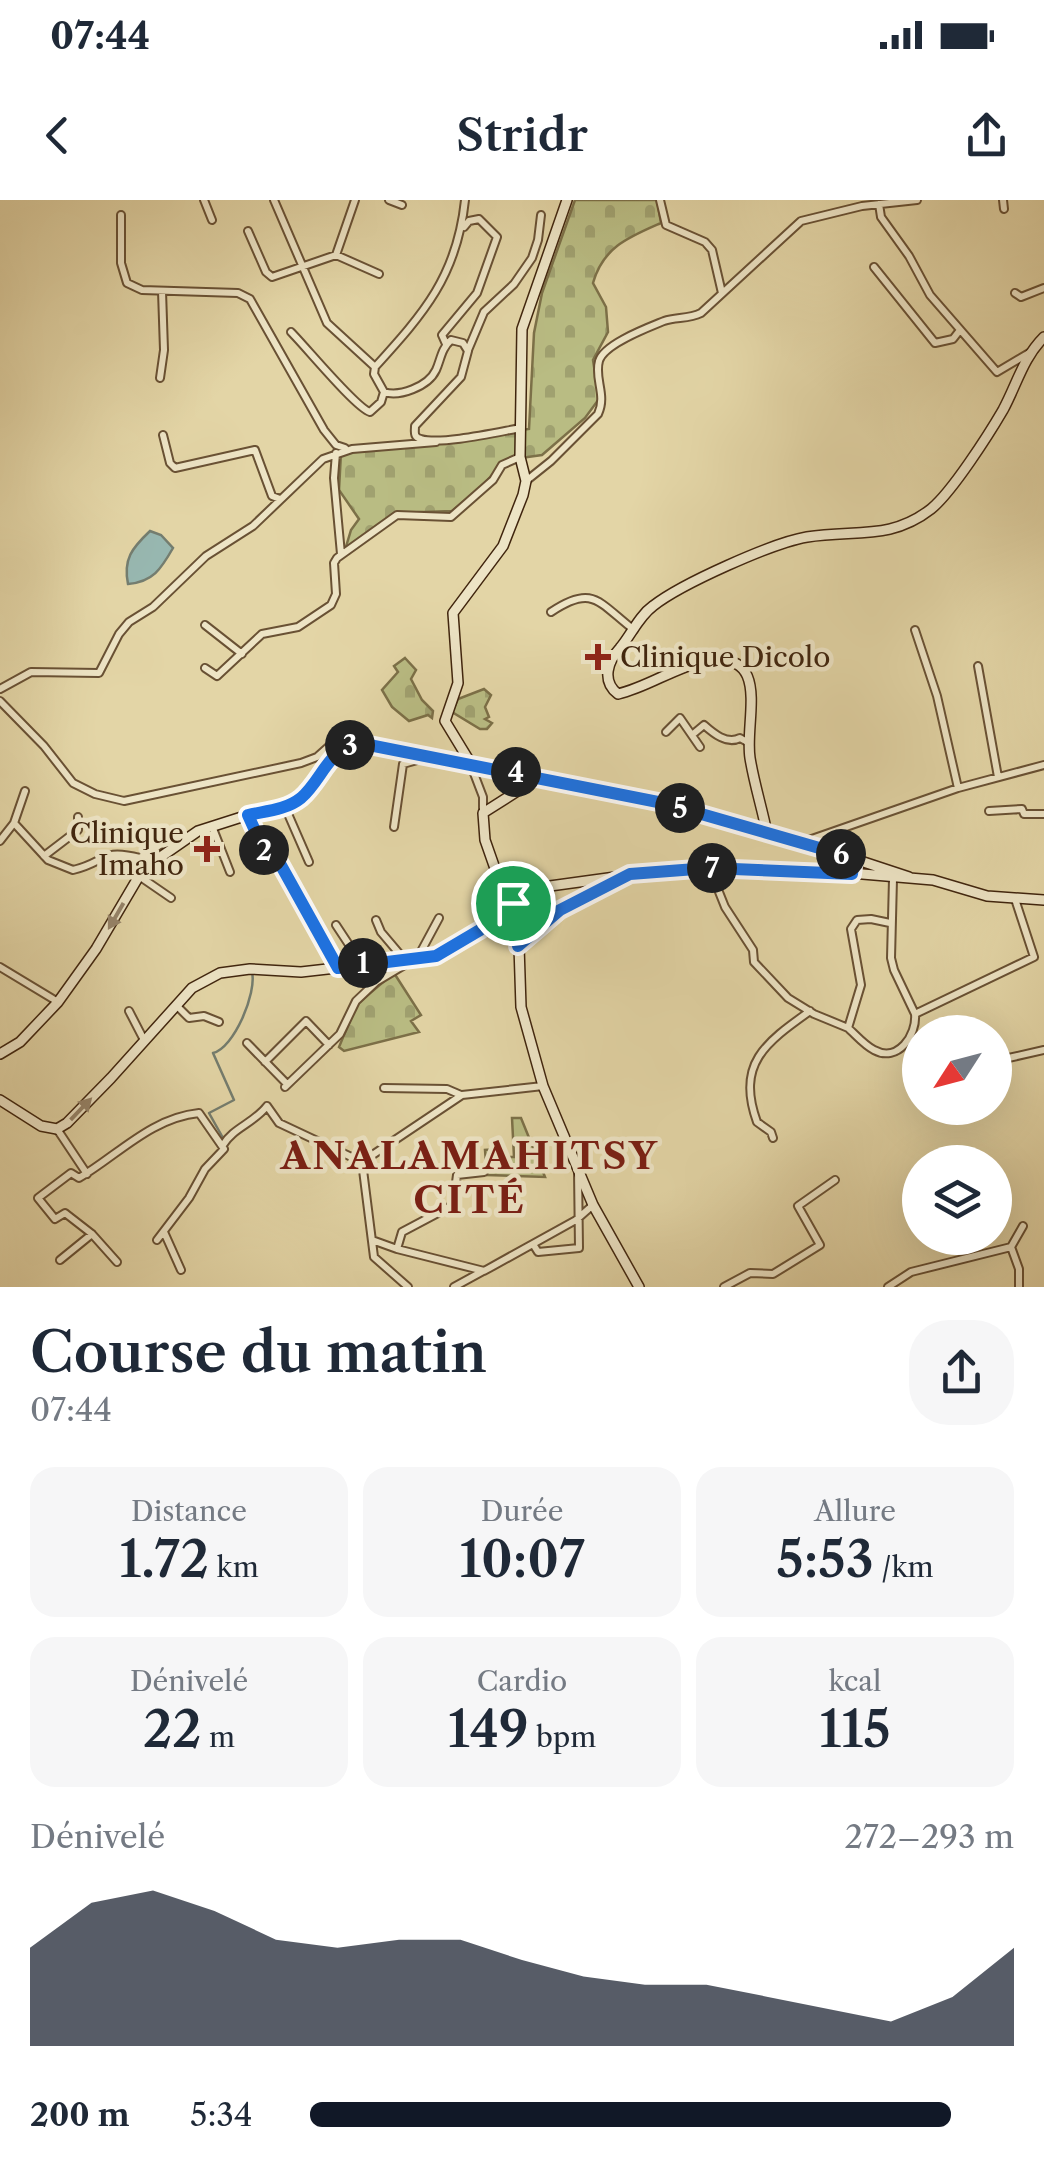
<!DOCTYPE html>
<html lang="fr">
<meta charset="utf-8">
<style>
body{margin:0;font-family:"Libre Caslon Text",serif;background:#f6f6f7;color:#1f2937;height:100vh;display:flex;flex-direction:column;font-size:38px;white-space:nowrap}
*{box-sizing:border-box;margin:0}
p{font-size:32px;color:#747a83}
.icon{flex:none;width:55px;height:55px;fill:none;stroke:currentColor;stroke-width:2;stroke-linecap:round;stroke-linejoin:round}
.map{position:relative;height:1087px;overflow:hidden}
.side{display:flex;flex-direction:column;background:#fff;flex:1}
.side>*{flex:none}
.needle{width:65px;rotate:234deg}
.buttons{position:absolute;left:902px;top:815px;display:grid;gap:20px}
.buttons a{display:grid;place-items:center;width:110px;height:110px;border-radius:50%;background:#fff;box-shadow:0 10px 40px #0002;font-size:50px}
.pin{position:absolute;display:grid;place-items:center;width:85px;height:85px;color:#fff;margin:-42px;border:5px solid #fff;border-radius:50%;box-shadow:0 2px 10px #0007}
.km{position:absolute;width:50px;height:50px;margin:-25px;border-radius:50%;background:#222;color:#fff;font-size:28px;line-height:50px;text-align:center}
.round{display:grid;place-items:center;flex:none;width:105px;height:105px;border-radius:40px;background:#f6f6f7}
.summary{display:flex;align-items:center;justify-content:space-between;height:170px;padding:0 30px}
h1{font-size:55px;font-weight:600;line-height:75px}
.stats{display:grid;grid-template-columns:repeat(3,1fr);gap:15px;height:170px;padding:10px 30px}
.stats div{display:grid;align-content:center;border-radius:25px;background:#f6f6f7;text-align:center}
.stats b{font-size:50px;font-weight:600}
.stats small{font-size:28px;font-weight:400}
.stats p{font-size:28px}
.chart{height:280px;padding:20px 30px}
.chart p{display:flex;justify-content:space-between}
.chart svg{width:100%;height:180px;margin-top:10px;fill:#111827;opacity:.7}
ul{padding:0 30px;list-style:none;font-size:32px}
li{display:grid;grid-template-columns:160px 120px 1fr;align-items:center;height:75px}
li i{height:25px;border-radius:12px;background:#111827}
.status{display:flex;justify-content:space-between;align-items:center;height:70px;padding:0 50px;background:#fff;direction:ltr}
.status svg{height:28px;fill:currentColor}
header{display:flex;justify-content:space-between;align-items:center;height:130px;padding:0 30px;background:#fff;font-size:45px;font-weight:600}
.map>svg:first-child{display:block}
.cemetery{fill:url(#cemetery-stones);stroke:#7c7048;stroke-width:2.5}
.pitch{fill:#b9bc83;stroke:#7c7048;stroke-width:2.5}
.water{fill:#97b7b0;stroke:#747d6f;stroke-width:2.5}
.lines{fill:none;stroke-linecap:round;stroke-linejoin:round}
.stream{stroke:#747d6f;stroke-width:2.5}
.street-casing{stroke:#695134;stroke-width:10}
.secondary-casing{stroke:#40250e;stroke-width:12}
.street{stroke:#ede4c5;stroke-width:6}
.secondary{stroke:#ede4c5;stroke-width:9}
.oneway{fill:#96846a}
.route-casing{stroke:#fff;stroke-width:20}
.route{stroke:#1a73e8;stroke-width:12}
.poi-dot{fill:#8f2418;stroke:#ede4c5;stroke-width:4}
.labels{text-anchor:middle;stroke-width:9;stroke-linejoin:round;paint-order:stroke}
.poi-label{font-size:28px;fill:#40250e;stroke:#ede4c5;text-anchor:start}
.district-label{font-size:38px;font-weight:bold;letter-spacing:2.5px;fill:#7a1f14;stroke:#ede4c5}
</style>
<div class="status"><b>07:44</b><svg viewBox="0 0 49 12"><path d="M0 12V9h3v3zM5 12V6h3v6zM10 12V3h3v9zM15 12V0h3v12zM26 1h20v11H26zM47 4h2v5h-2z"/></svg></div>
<header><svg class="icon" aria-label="back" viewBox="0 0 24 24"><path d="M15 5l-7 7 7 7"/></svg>Stridr<svg class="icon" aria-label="share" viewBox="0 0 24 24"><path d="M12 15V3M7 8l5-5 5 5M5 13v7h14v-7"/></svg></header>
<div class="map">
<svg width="1044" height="1087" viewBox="0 0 1044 1087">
<defs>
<pattern id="cemetery-stones" width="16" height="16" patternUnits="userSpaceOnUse" patternTransform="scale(2.5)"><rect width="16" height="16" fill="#b9bc83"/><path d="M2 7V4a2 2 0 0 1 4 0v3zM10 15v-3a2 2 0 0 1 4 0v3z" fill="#a0a170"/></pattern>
</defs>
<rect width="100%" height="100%" fill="#e3d5a6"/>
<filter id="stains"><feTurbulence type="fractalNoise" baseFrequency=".002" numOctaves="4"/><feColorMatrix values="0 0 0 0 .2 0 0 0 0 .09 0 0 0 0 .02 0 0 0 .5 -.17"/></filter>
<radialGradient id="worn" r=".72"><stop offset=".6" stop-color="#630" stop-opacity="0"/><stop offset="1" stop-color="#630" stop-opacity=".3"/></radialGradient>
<!-- cemetery -->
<path class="cemetery" d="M575,0h82l4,23c-32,14 -58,24 -68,60l13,24 2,25 -15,28 6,39 -14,19 -43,37 -36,5 -26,28 -28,23 -57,2 -50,37 6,-20 8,-11 -20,-29 2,-37 188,-24 5,-96 8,-40z
M405,458l11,12 -5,9 11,21 11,11 -1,7 -4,-3 -19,6 -17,-14 -10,-17 16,-18 -4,-6z
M484,489l7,6 -6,12 4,10 -4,2 7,4 -5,6h-7l-28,-17 6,-13z
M394,773l27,42 -10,6 8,11 -75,19 -5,-4 18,-43z"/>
<!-- pitch -->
<path class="pitch" d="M512,918h9l24,59 -58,-2 -2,-25 13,-1 1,8h15z"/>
<!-- water -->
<path class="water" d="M150,331l11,4 12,13c-12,21 -20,34 -45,36 -5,-25 4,-36 22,-53z"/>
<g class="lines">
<!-- stream -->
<path class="stream" d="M223,938l-14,-25 25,-13 -21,-47c21,-5 44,-60 39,-81"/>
<!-- street casing -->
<g class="street-casing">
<path id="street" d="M204,0l8,20
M274,0l53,123 48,44 -1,7 10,18c15,5 44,-5 52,-22 5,-11 5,-21 15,-30l12,3 5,8 -7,26 -46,49c0,6 -2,11 6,13 20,6 77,-7 100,-11
M389,0l13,5
M660,0l6,25 39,17 7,8 10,43
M1003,0l1,9
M879,4l2,13 28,39 21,39 67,77 32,-19
M121,15v48l6,20 15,7 96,3 12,6 74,131 12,15 9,3
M248,31l18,41 6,5 64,-22 43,19
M336,55l19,-55
M874,67l61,76 18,-4 7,-9
M1015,93l6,4 23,-9
M291,132c15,15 65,76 79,80l11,-10 3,-10
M446,144l-4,-9 35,-42 20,-56 -18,-18 -10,2 -5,6
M468,150l16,-38 30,-28 18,-26 6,-18 3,-25
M375,167c49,-54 82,-91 90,-167
M160,178l4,-28 -2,-59
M163,235l7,28 5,5 80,-18 17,46 8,3
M336,253l-2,25 7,76
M526,281l25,-20 47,-47c9,-19 -4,-35 1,-53 5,-17 48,-33 65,-40 12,-4 25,-2 37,-8l100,-92 61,-15 55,-6
M551,412c42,-28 47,-10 83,18
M205,425l37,29
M915,430l22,66 21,92
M978,466l20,111
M205,468l12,8 45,-42 36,-7 33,-22 5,-11 -2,-31 3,-5 60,-43 54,2 42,-37 9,-15 18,-8
M0,489l31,-17 68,1 20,-39 10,-12 24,-15 53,-51 47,-30 70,-67 29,-10 84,-7
M0,501l44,45 29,37 22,11 29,7 177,-38 16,-6 19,-17 17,4
M666,532l14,-14 20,29
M692,535l12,-10c9,8 23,20 36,13l9,5
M470,563l13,34v16
M285,607l24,55
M989,611l33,-2 2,5h20
M248,615l18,40 12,5 59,107
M14,623l34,37 25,10c34,-8 27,-22 67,-12l23,-15h14
M212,626l18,46
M394,627l9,-63 25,-7
M0,641l14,-18 11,-32
M803,642l155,-54 86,-23
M44,656l34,-26v-13
M709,667l16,40 28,43 1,12 34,36 26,16 34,14
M139,676l32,22
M893,679l-2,79 3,12 21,44 119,-57 -19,-58
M376,720l5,12 22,26
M890,723l-19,-4 -14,1 -6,9 10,56 -13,43c8,7 16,17 26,22 24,13 43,-15 41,-36
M336,725l25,38
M0,767l58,35
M176,805l13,13 15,-2 15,6
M129,811l15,29
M247,843l40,41
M995,861l49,-11
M265,862l41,-41 23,24
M285,887l55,-53 16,-33 20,-19 42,-25 21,-39
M384,888l63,1 14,6
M57,929l30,45
M773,938l-2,-6 -14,-10c-21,-58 8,-79 53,-111
M223,945c10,-17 31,-22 44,-39l12,17 83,39
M164,1032l17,38
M92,1034l25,28
M372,1040l25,9 87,22 92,-51 17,-15
M533,1044l5,8 41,-4 -1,-77
M1011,1047l12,-21
M397,1049l5,-17 51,-27 4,-30 27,-3
M60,1060l32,-26 -27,-21 -10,6 -17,-21 33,-25 8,5c39,-23 72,-60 120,-65l25,36 -19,20 -16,29 -32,42
M408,1087l-34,-30 -12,-95 100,-67 81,-9
M454,1087l29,-16
M724,1087l26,-14 23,1 47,-29 -22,-39 37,-26
M888,1087l23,-15 100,-25 8,22v18"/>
</g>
<!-- secondary casing -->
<g class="secondary-casing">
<path id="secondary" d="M470,562l-25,-41 13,-38 -5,-70 50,-67 20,-51 3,-14 -6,-24 2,-128 45,-129
M767,633c-5,-25 -13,-50 -17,-75 -6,-37 23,-109 -45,-97 -30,6 -57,26 -87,33 -17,-13 -10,-33 2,-46 11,-13 19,-32 33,-42 28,-22 119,-63 154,-69 47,-8 83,4 124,-28 21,-17 58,-75 72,-99 14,-26 20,-52 41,-73
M522,701l-3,45 2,61 22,79 50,119 46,82
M513,703l-8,-6 -20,-57 -2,-27 33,-21 15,-17
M519,746l40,-36 71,-35 25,-4 54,-4 130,5 94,8 54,16 57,4
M0,854l20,-12 38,-40 38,-53 43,-73 10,-11 49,-34 50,-16 37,-8 14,-8 32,-42 23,-13 116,18 193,41 140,39 106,35
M0,900l41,26 16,3 10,-6 44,-45 81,-90 28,-15 30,-4 51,3 132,-15 47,-28 24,-22 46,-21 80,-11"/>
</g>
<!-- street -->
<use href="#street" class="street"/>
<!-- secondary -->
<use href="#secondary" class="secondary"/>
</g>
<!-- one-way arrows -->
<defs><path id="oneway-solid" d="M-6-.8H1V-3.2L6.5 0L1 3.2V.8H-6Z" transform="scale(2.5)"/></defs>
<g class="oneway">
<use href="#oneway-solid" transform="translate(116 716) rotate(120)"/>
<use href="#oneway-solid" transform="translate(81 909) rotate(-46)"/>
</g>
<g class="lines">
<!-- route casing -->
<g class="route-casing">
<path id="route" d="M364,544l299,59 191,55 -2,16 -143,-6 -79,6 -70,36 -42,36 4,-45 -18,6 -24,23 -44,26 -98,12 -60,-108 -12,-5 -18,-40c18,-4 38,-5 53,-17 23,-20 28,-54 63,-54z"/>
</g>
<!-- route -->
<use href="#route" class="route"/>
</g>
<!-- markers -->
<g class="poi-dot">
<path d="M593 442h10v10h10v10h-10v10h-10v-10h-10v-10h10z"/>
<path d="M202 634h10v10h10v10h-10v10h-10v-10h-10v-10h10z"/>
</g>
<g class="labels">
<!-- poi labels -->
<g class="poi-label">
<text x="620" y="467">Clinique Dicolo</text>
<text x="184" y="643" text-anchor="end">Clinique<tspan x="184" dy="32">Imaho</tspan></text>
</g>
<!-- district labels -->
<g class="district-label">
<text x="470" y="969">ANALAMAHITSY<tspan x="470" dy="44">CITÉ</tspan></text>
</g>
</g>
<rect width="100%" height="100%" filter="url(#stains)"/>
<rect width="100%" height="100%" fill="url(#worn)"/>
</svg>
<div class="buttons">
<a><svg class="needle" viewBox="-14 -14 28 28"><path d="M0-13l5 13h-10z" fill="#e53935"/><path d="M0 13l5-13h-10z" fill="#747a83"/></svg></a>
<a><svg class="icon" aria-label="layers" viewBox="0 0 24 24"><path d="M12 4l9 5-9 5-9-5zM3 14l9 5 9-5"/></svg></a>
</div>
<div class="pin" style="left:513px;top:703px;background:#1e9e55"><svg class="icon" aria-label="arrive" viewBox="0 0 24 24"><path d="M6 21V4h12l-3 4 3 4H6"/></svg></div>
<b class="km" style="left:363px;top:763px">1</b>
<b class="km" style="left:264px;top:650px">2</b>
<b class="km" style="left:350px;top:545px">3</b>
<b class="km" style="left:516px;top:572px">4</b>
<b class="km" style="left:680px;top:608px">5</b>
<b class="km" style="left:841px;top:654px">6</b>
<b class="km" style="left:712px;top:668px">7</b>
</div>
<section class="side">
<div class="summary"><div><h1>Course du matin</h1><p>07:44</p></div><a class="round"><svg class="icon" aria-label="share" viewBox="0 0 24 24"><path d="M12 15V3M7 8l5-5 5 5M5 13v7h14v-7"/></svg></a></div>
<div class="stats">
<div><p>Distance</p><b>1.72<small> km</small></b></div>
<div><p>Durée</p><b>10:07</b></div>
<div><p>Allure</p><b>5:53<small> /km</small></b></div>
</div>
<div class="stats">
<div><p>Dénivelé</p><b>22<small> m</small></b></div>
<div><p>Cardio</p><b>149<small> bpm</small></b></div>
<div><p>kcal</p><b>115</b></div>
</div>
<div class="chart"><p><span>Dénivelé</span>272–293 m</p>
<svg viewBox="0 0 160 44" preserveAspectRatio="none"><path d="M0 44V20L10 9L20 6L30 11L40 18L50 20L60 18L70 18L80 23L90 27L100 29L110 29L120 32L130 35L140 38L150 32L160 20V44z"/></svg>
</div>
<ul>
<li><b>200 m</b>5:34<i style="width:91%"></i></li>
</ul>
</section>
